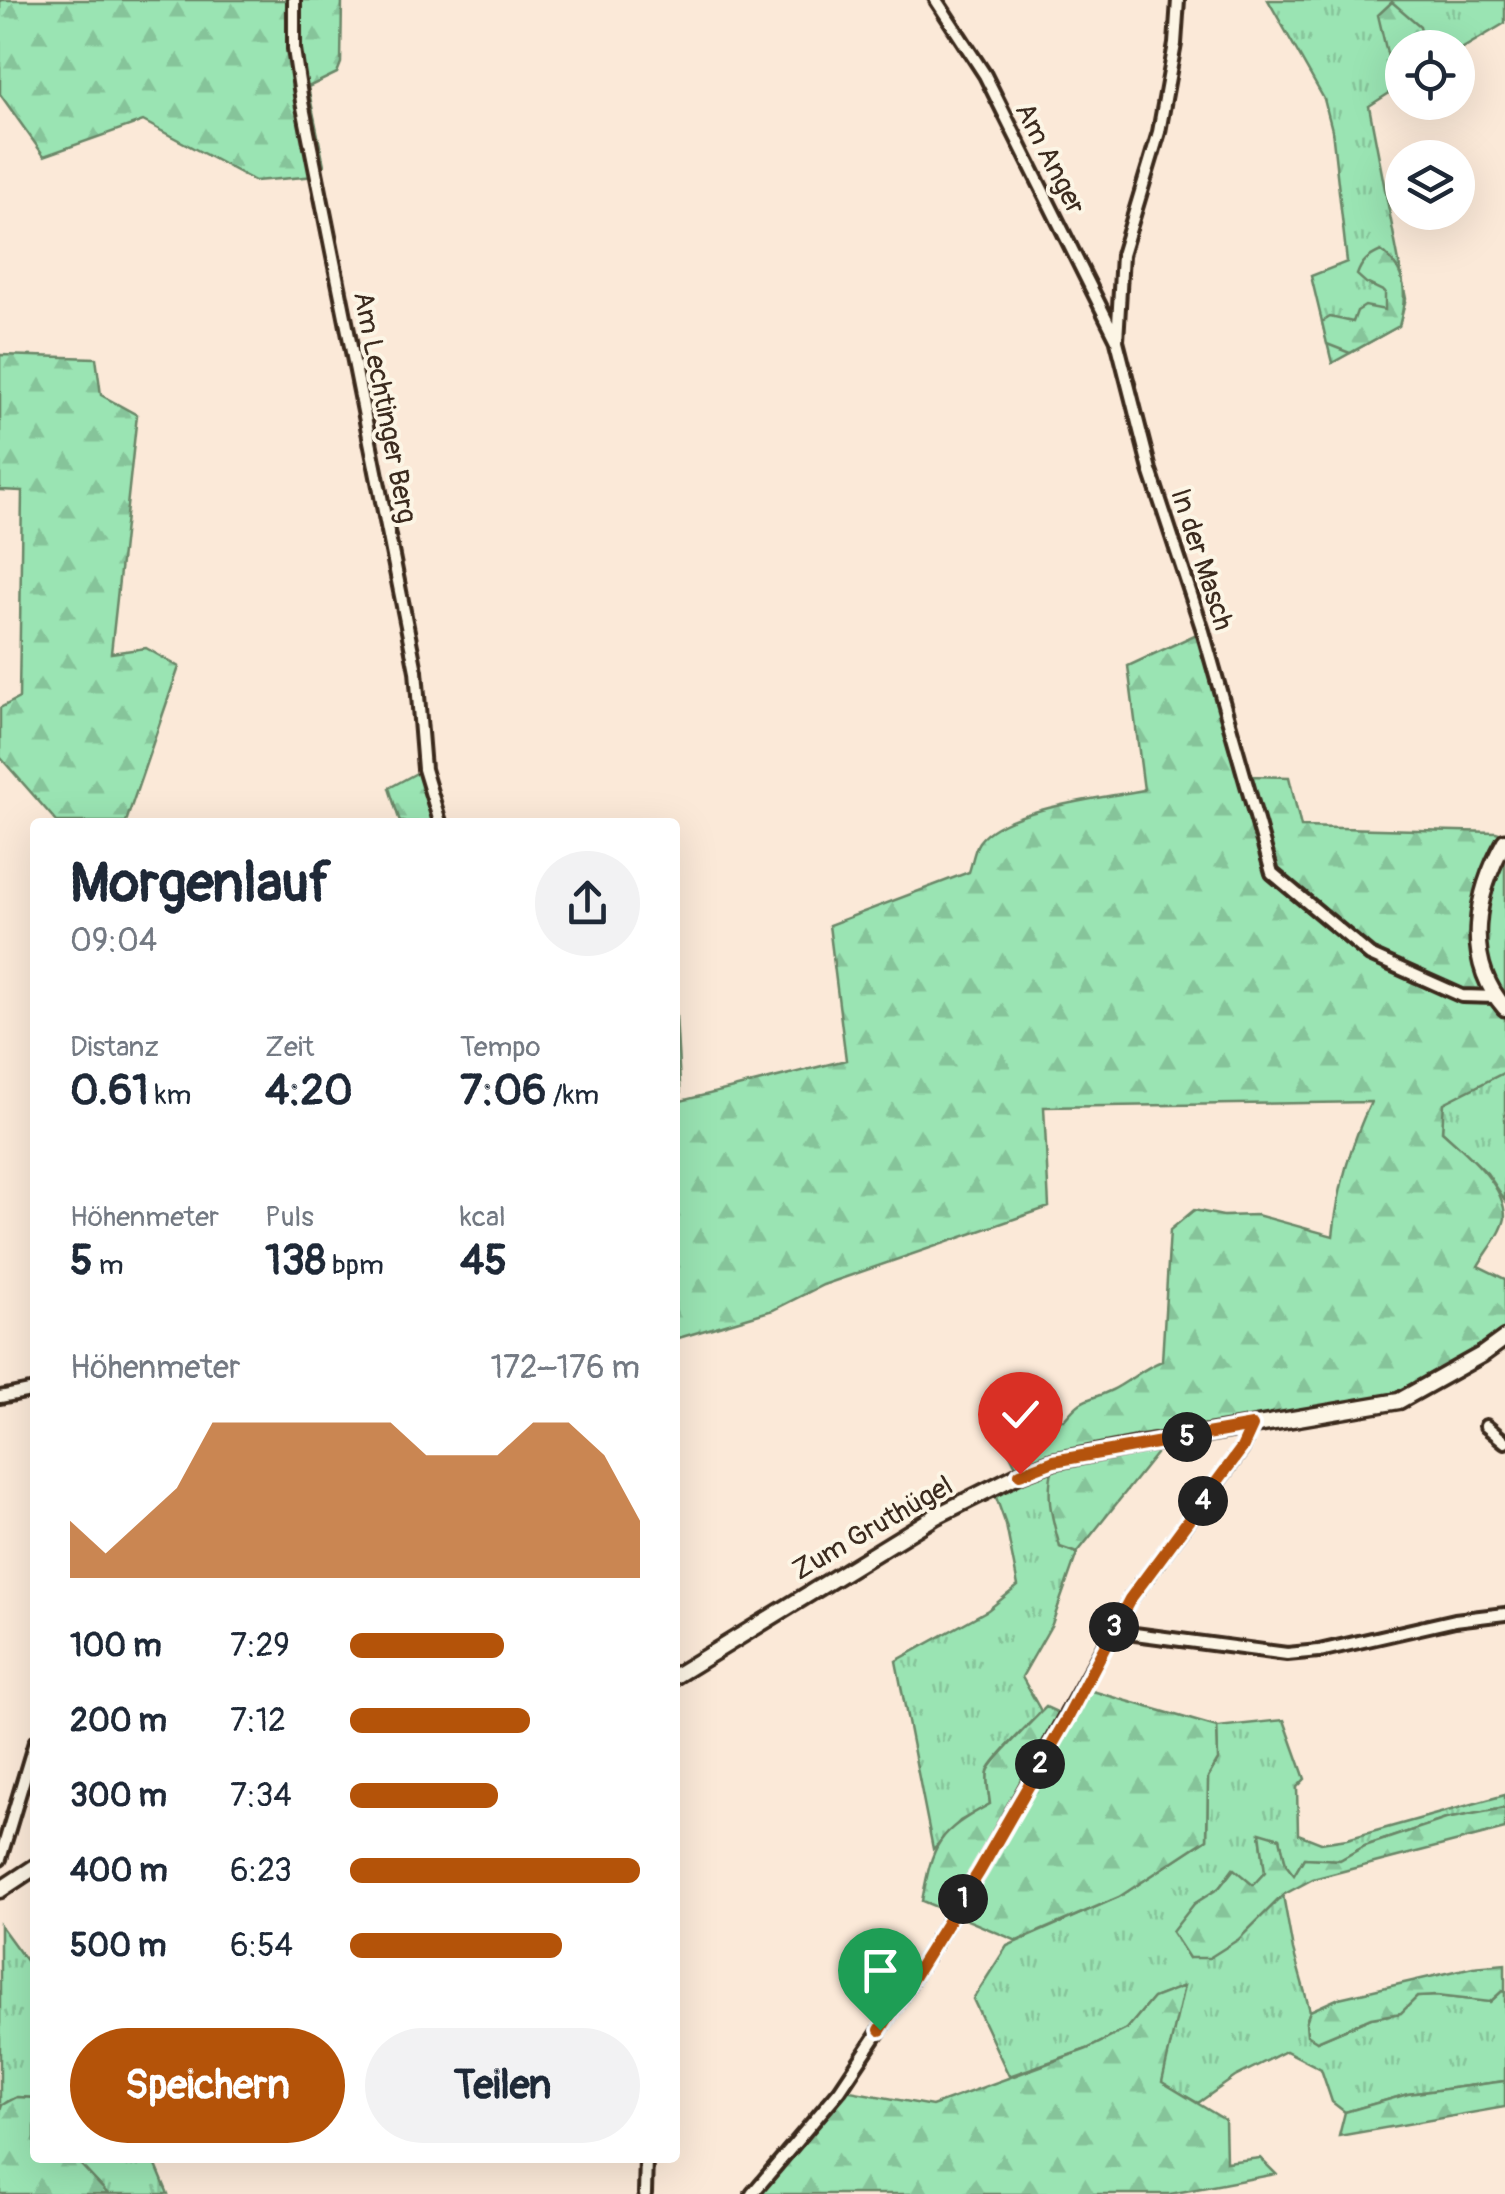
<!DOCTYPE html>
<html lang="de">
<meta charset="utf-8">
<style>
body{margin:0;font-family:Pangolin,sans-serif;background:#f2f2f3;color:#1f2937;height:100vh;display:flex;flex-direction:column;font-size:38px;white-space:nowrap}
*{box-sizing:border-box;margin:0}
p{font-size:32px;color:#747a83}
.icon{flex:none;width:55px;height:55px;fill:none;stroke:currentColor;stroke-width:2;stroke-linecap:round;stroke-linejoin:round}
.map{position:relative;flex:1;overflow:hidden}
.details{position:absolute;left:30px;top:818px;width:650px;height:1345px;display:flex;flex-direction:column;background:#fff;border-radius:10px;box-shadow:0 10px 40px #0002}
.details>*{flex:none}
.fabs{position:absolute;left:1385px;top:30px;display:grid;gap:20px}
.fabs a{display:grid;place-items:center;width:90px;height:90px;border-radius:50%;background:#fff;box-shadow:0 10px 40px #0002;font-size:50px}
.pin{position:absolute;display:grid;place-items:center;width:85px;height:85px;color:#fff;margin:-102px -42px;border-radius:50% 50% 50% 0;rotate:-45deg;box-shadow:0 0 10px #0007}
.pin .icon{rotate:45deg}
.km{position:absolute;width:50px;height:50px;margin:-25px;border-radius:50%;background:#222;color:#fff;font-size:28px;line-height:50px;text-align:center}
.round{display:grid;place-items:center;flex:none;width:105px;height:105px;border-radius:52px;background:#f2f2f3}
.overview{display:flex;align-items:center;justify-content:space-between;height:170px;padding:0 40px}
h1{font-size:55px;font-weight:700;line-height:75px}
.figures{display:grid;grid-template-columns:repeat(3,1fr);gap:15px;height:170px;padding:10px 40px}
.figures div{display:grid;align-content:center}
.figures b{font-size:42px;font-weight:700}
.figures small{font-size:28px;font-weight:400}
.figures p{font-size:28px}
.chart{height:280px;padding:20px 40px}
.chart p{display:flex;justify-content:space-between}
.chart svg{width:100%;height:180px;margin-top:10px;fill:#b45309;opacity:.7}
.button{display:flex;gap:20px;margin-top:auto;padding:20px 40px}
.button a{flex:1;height:115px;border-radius:60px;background:#b45309;color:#fff;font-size:40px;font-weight:700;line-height:115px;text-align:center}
.button a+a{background:#f2f2f3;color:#1f2937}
ul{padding:0 40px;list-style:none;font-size:32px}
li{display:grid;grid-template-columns:160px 120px 1fr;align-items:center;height:75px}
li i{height:25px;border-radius:12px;background:#b45309}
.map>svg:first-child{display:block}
.grass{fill:url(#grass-tufts);stroke:#6a8768;stroke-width:2.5}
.forest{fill:url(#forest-firs);stroke:#6a8768;stroke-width:2.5}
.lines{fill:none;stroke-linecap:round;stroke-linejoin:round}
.street-casing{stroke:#3b2a1e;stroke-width:18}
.secondary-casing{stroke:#3b2a1e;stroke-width:21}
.street{stroke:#fcf5e5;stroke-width:10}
.secondary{stroke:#fcf5e5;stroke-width:14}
.route-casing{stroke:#fff;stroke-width:20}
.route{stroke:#b45309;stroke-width:12}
.labels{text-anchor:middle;stroke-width:8;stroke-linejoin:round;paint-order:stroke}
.street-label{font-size:28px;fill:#3b2a1e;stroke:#fcf5e5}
</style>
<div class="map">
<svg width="1505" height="2194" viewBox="0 0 1505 2194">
<defs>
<pattern id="grass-tufts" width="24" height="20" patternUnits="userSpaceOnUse" patternTransform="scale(2.5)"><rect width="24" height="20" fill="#9ae4b3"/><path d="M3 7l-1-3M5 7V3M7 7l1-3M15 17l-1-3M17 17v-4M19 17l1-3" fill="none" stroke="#86c49a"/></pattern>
<pattern id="forest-firs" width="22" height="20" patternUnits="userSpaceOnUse" patternTransform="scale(2.5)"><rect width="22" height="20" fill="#9ae4b3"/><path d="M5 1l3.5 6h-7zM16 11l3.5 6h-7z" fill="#86c49a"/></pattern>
</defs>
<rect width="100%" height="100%" fill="#fbe9d8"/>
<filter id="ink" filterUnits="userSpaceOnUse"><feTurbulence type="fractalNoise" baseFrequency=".01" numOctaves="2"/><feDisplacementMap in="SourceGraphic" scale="20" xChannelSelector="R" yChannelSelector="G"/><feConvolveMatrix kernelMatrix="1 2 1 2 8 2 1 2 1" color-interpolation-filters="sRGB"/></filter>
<g filter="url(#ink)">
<!-- grass -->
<path class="grass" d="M1268,0h237v23l-47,28v-3h-56v37l-33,21 37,193 -7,27 -67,37 -21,-87 36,-14 -15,-132 -8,-31z
M1505,841v167l-26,-57 5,-67z
M1505,1072v128l-18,-27 -45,-42 1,-28z
M1054,1461l6,86 17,6 -25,71 -30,53 19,34c-10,12 -51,50 -53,60 -2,10 1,23 2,33l-30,17 -27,28 -37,-188 92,-51 30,-24 -12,-61 -14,-39z
M1284,1720l21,59 -8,8 1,47 23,9 26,-4 158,-44v13l-59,11 -81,27 -25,14 -36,-2 -10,18 -8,-11 -6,-27 -20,-5 5,39 -12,14 -20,-17 -14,19 -25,16 -15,36 10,18 50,-19 44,-44 10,55 17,61 -4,11 11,19 54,-23 29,-5 17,-16 20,-1 53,6 12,-11 3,1v89l-97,13 -63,18 -13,-10 -11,-33 -35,-18 -51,26 -37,26 -37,-21 22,-95 -30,11 -26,31 -40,20 -78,27 -36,-77 34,-53 112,-49 88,-58 1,-62 10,-17 -1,-33z
M0,1925l35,48v125c-13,-1 -29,-2 -35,13z
M78,2158h75l15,36h-60l-30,-31z"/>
<!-- forest -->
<path class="forest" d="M0,0h342l-1,63 -4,10 -29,14 16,78 -7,11 -62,5 -112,-60 -99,35 -44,-62z
M1392,2l28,24 5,21 -23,1v19l-12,-1 -12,-51z
M1381,251c27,20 26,46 18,75l-49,27 -23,-9 -5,-22 8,-5 23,5 4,-11 8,-5 20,4v-18l-19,-9 -9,-8c5,-14 11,-18 24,-24z
M0,355l96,3 5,37 36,20 -26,238 35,-5 33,19 -53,155h-69l-57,-65v-49l19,-10 3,-207 -22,-1z
M1203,631l41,145 45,1 12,50 195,5 9,3 -13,30 -13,86 26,57v64l-61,31 -2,28c22,20 63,52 63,87 -3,16 -19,34 -27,48l27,13v59l-106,63 -246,42 3,11 -79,99 -17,-6c-9,-32 -15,-52 -6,-85l-34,12 -16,-32 42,-22h18c22,-26 21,-17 48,-30 18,-9 31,-22 50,-29l8,-131 24,-20 29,6 34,-1 76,21c5,-47 17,-91 38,-134l-327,5 5,100 -226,78 -50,25 -98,29v-341l6,103 165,-41 -17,-135 140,-53c3,-8 5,-23 10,-30 23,-33 126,-45 165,-52l-16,-124z
M424,769l16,53h-40l-11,-34z
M1082,1688l135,39 1,33 -10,17 -1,62 -88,58 -102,44 -95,-40c11,-59 15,-68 68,-97 -1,-10 -4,-22 -2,-32 1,-8 48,-55 58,-65l22,10z
M1505,1808v21l-192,50 -30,16 -44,44 -30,19h-20l-17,-26 22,-28 25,-16 15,-19 19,16 12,-13 -5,-40 20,6 6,27 8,10 10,-17 36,2 25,-14 81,-27z
M1505,1964v28l-3,-1 -12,11 -53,-6 -20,1 -16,16 -30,5 -54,23 -10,-6 -1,-13 4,-11 29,-13 134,-31z
M1184,1986l-22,96 63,38 1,42 34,-4 16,16 -106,20h-409l84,-104 87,16 155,-57 40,-20 26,-31z
M1505,2081v26l-166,29 6,-24 63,-18z
M17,2097l18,1v60h43l1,5 29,31h-108v-83l2,-6z"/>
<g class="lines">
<!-- street casing -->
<g class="street-casing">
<path id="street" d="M294,0v49l8,53 114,569 8,98 16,53
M936,0l49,75 132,265
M1178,0l-3,44 -16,88 -37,123 -5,86 33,129 53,161 69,242 98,82 92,41 34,1
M0,1397l35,-7
M1486,1426l19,16
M1112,1631l175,23 32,-3 136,-31 50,-6
M0,1859l35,-117
M645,2194l1,-36
M752,2194l88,-104 40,-60 99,-158 151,-273 112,-150 9,-23"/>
</g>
<!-- secondary casing -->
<g class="secondary-casing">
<path id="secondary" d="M1505,841c-29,51 -43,118 0,167
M675,1676l261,-160 84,-42 34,-13 85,-16 260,-44 84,-47 22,-16
M0,1890l35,-23"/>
</g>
<!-- street -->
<use href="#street" class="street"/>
<!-- secondary -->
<use href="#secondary" class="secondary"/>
</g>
</g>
<g class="lines" filter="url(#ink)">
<!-- route casing -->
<g class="route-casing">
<path id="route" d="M880,2030l99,-158 89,-155 62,-118 112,-151 10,-22 -198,35 -34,13"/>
</g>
<!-- route -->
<use href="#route" class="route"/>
</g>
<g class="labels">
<!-- street labels -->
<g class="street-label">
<text transform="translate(1051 158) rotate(63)" y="10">Am Anger</text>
<text transform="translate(386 407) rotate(79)" y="10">Am Lechtinger Berg</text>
<text transform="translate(1203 559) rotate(72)" y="10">In der Masch</text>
<text transform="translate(872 1527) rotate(-30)" y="10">Zum Gruthügel</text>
</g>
</g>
</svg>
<div class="fabs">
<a><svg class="icon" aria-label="locate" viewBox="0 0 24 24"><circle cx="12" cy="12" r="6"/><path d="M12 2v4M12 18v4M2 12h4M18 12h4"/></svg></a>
<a><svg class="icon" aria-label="layers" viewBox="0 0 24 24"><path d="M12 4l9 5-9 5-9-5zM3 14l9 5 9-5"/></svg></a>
</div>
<div class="pin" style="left:880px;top:2030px;background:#1e9e55"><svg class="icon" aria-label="arrive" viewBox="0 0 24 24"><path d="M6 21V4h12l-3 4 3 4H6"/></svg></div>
<div class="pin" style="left:1020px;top:1474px;background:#d93025"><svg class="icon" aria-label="check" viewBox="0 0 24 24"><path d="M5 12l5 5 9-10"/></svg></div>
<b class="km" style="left:963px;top:1899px">1</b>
<b class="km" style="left:1040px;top:1764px">2</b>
<b class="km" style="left:1114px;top:1627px">3</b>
<b class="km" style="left:1203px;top:1501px">4</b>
<b class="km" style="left:1187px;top:1437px">5</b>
<section class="details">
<div class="overview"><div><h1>Morgenlauf</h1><p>09:04</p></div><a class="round"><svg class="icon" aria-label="share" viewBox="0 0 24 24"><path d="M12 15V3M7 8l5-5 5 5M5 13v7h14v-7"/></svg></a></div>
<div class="figures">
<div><p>Distanz</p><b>0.61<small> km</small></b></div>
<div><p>Zeit</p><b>4:20</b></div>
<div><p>Tempo</p><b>7:06<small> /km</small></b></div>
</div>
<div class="figures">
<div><p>Höhenmeter</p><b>5<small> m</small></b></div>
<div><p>Puls</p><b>138<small> bpm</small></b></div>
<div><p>kcal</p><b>45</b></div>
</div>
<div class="chart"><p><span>Höhenmeter</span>172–176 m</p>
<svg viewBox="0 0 160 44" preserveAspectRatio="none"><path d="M0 44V30L10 38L20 30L30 22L40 6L50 6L60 6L70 6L80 6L90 6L100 14L110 14L120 14L130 6L140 6L150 14L160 30V44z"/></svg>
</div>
<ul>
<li><b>100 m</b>7:29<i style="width:53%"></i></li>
<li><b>200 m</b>7:12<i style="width:62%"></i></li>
<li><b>300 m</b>7:34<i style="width:51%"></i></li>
<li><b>400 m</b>6:23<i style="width:100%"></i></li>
<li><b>500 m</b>6:54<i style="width:73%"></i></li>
</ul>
<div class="button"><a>Speichern</a><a>Teilen</a></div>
</section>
</div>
